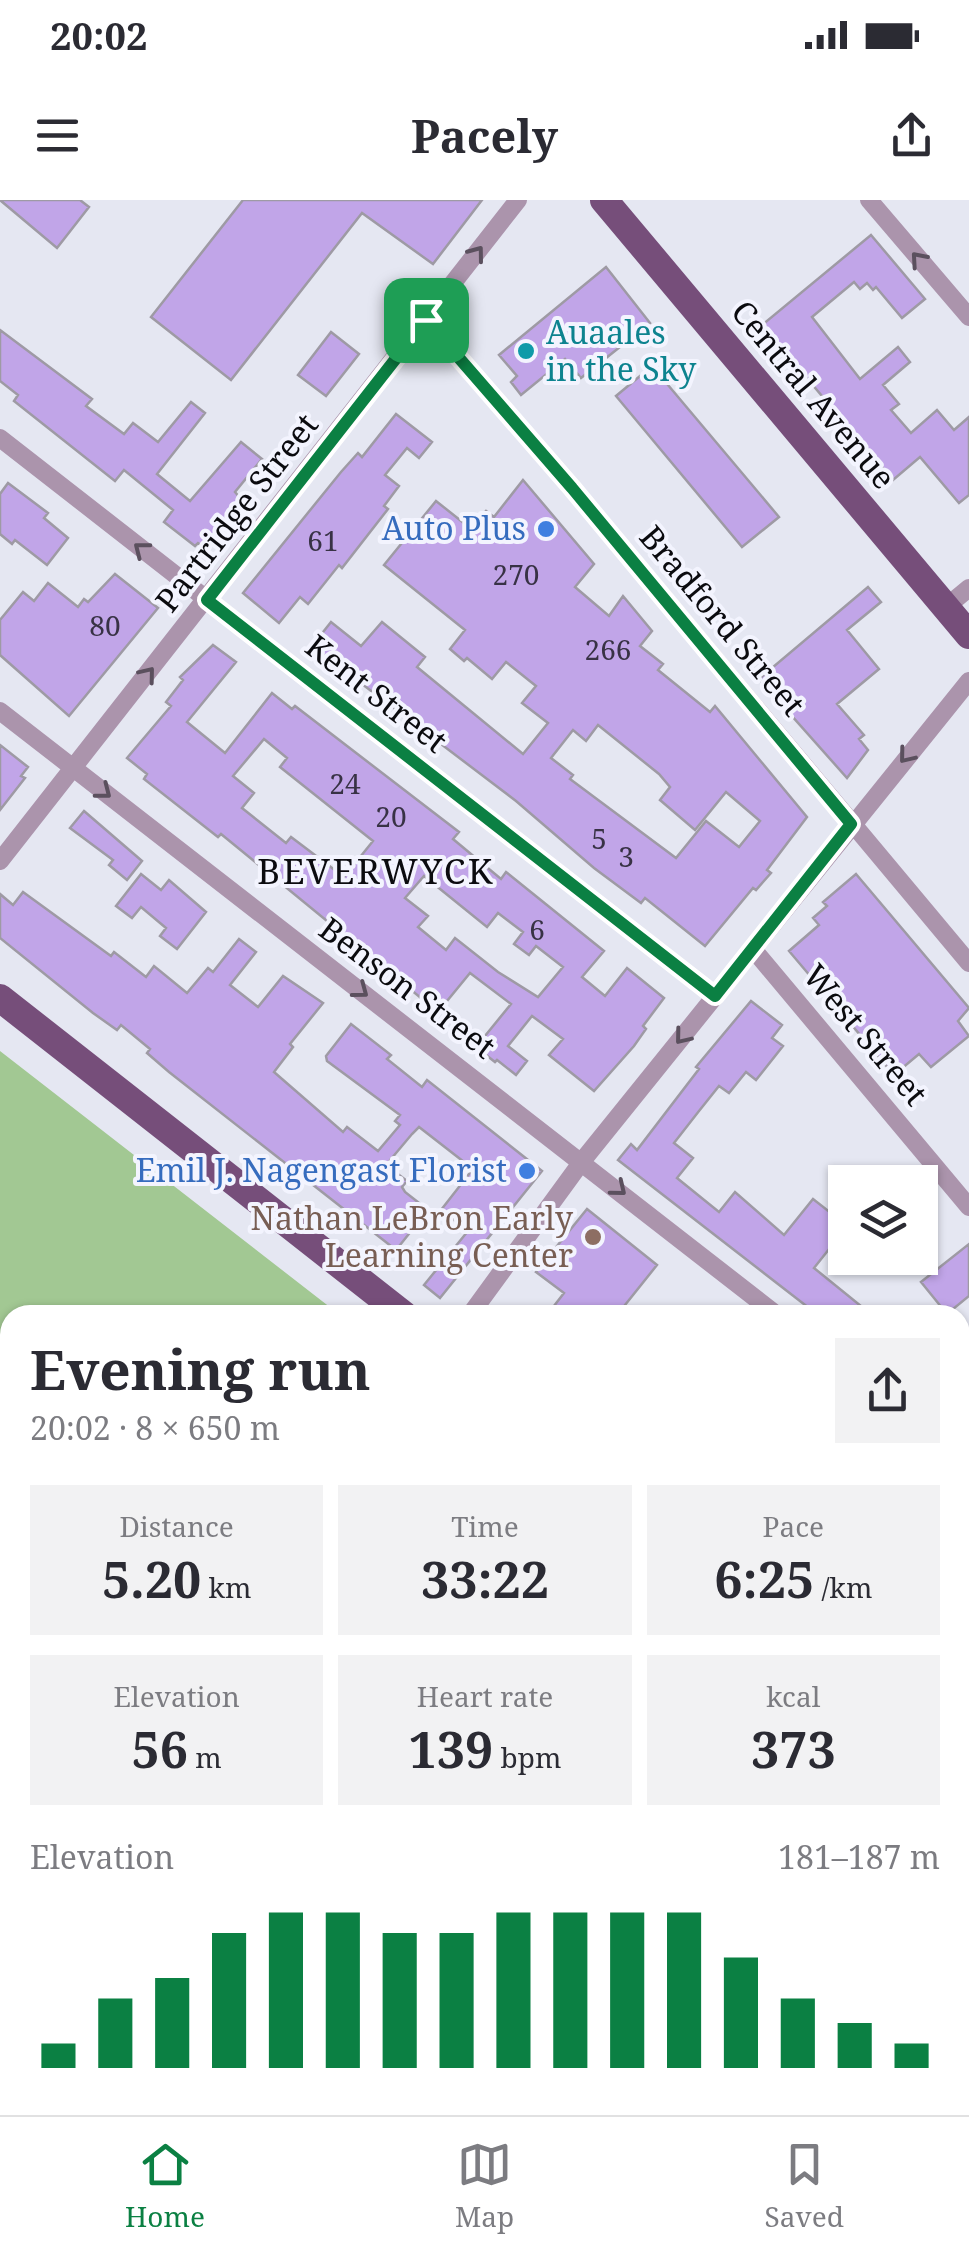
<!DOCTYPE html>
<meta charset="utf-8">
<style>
body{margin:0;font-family:"Noto Serif",serif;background:#f2f2f3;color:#2b2b33;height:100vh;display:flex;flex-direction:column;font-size:38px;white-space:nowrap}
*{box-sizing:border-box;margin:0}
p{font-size:32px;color:#7c7c81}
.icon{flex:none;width:55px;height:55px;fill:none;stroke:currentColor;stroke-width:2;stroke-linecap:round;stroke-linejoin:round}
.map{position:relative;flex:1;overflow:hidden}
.panel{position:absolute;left:0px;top:1105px;width:970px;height:810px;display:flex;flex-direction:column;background:#fff;border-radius:30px 30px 0 0;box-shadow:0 2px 8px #0004}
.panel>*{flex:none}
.controls{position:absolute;left:828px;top:965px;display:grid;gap:20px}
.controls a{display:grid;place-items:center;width:110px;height:110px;border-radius:0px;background:#fff;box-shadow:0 2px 8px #0004;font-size:50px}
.pin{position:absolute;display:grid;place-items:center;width:85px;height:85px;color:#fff;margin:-42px;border-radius:20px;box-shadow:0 5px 15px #0006}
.round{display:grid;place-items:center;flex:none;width:105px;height:105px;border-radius:0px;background:#f2f2f3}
.headline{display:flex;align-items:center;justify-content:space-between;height:170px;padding:0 30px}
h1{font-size:55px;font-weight:700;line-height:75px}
.figures{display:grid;grid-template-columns:repeat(3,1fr);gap:15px;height:170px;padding:10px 30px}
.figures div{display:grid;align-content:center;border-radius:0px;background:#f2f2f3;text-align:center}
.figures b{font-size:50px;font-weight:700}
.figures small{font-size:28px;font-weight:400}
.figures p{font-size:28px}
.chart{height:280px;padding:20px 30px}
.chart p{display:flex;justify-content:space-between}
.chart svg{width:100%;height:180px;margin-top:10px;stroke:#0b8043;stroke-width:6}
.status{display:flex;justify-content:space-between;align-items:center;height:70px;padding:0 50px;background:#fff;direction:ltr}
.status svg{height:28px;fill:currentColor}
header{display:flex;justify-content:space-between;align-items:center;height:130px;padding:0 30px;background:#fff;font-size:45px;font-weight:700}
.tabs{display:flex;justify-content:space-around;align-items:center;height:140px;border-top:2px solid #e1e1e2;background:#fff;font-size:28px;color:#7c7c81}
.tabs a{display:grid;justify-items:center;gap:5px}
.tabs .on{color:#0b8043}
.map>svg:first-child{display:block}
.green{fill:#a2c893}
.building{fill:#c1a5e8;stroke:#9e9aa4;stroke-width:2.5;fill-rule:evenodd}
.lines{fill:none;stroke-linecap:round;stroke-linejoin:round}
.minor{stroke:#ab94ac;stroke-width:18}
.tertiary{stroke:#ab94ac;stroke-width:22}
.primary{stroke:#764e7a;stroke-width:28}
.oneway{stroke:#5b505e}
.route-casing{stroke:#fff;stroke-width:20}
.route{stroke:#0b8043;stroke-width:12}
.culture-dot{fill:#0f9aa8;stroke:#f3f4fe;stroke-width:4}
.shop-dot{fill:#3f7fe0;stroke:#f3f4fe;stroke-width:4}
.education-dot{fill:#8d6e63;stroke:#f3f4fe;stroke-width:4}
.labels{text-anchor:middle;stroke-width:8;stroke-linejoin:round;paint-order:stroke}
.number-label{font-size:28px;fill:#383245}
.culture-label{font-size:32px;fill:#0d838f;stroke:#f3f4fe;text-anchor:start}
.street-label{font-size:32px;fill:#0b0b0f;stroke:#f3f4fe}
.shop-label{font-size:32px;fill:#366cbe;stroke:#f3f4fe;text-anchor:end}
.education-label{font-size:32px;fill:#785e54;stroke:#f3f4fe;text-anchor:end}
.neighbourhood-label{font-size:35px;letter-spacing:2.5px;fill:#0b0b0f;stroke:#f3f4fe}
</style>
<div class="status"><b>20:02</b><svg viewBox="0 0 49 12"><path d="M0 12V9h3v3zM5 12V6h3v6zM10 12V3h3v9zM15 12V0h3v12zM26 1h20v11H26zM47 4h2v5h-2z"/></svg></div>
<header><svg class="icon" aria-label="menu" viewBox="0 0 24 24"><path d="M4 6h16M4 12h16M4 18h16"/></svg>Pacely<svg class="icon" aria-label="share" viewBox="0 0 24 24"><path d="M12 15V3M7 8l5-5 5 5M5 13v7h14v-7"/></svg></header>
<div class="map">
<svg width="969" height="1915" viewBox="0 0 969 1915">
<rect width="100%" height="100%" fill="#e5e7f2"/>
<!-- green -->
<path class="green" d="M0,851l340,264h-330v161l-10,-7z"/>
<!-- building -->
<path class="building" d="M0,0h80l9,7 -32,41z
M243,0h239l-49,64 -71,-51 -131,167 -80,-63z
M871,35l54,64 -23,19 -26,-31 -3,3 -6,-7 -7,6 -6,-7 -42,35 48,62 38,-32 12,15 -27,23 16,19 -8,6 20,23 26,-23 17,20 15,-13v78l-10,8 -39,-46 -27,23 -131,-155z
M606,67l44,56 -69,55 -16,-19 -44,36 -10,-13 6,-6 -18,-21z
M0,130l92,69 -6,7 38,28 9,-11 25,19 33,-40 14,11 -48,61 33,27 51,-59 21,17 -27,33 6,7 -37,48 -6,-4 -3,3 -31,-24 9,-12 -49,-40 -9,11 -101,-80 4,-6 -18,-14z
M331,132l28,22 -33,42 -28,-21z
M652,166l127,151 -37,30 -126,-151z
M396,214l36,28 -13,16 -12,-10 -22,27 14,11 -15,20 4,3 -46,59 -3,-3 -31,39 -8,-7 -21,26 -36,-30 98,-121 17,-19 4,4z
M523,280l71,84 -19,23 34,29 14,-20 29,35 -12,15 23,18 -5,6 52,42 5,-6 92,111 -40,53 4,3 -15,17 -3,-2 -48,58 -60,-48 -4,5 -47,-35 -78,-67 -204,-155 19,-24 30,24 21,-24 43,35 -8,10 106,87 25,-31 -26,-20 14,-17 -30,-24 -14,17 -25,-21 -3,3 -14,-12 15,-19 -81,-65 52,-64 34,27 16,-17 8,6zM598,525l61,49 11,13 -10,13 35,30 31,-38 34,29 -21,26 -33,-26 -30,37 -106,-79 3,-4 -22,-17 22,-28 13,11z
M8,283l40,30 -4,5 24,20 -21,27 -32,-25 -3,4 -12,-10v-40z
M115,374l43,34 -89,108 -69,-61v-35l23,-28 11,9 14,-18 30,24 6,-8 4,3z
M868,387l13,15 -34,28 32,39 -42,35 27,31 -5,4 9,11 -21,28 -88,-99z
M213,445l23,17 -49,60 38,31 47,-60 20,16 3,-3 164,126 -6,7 48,40 5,-7 98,79 -22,26 23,19 22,-28 37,30 -21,28 3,3 -12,17 -40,45 -45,-36 14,-16 -31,-23 -24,30 19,15 -11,14 -19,-15 -2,2 -19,-15 35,-43 -41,-31 -32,39 -217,-178 -3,3 -74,-58 3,-5 -20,-16 44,-52 -5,-4 17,-22 -3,-3zM264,539l23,19 -7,9 93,74 -29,36 -53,-40 -5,6 -44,-35 12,-15 -21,-17zM424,676l63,51 11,-14 25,19 -9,12 15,11 7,-9 27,21 -25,30 -40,-25 -43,-34 -9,12 -28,-23 10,-11 -23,-18z
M0,545l28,22 -7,9 4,2 -25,32z
M84,611l58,50 -15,19 -18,-15 4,-5 -43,-32z
M141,674l20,16 8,-10 37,32 -29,37 -17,-13 6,-8 -25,-21 -9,11 -16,-12z
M856,674l113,134 -11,13 11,15 -38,31 -12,-13 -25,21 -105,-124 30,-26 -6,-7 14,-12 -4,-4z
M23,692l88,64 3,-4 32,25 8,-11 33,27 21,-25 5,4 26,-33 17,13 -26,33 28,22 25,-31 40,27 -33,41 3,3 -19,25 69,60 4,-5 31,24 22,-26 -5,-4 5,-6 -73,-54 -1,-5 25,-32 40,31 -4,4 35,28 5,-7 115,91 -102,127 -16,-13 44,-54 -27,-21 32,-41 -54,-42 -7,7 -26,31 21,16 -5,6 3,5 23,18 -32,40 -227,-178 -22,-19 3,-4 -29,-24 -4,5 -24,-17 -93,-75v-44l13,11z
M751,801l31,24 -10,13 11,8 -27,34 -10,-8 -17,21 -10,-7 -20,25 -25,32 19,15 -16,20 42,34 16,-20 49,43 29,-36 32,25v5l-31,39 58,47h-54l-200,-155 13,-16 6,6 62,-81 -3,-2z
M587,1009l70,56 -40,50h-70l17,-22 -28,-21z
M969,1044v52l-22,18 -26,-32z"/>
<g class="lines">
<!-- minor -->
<path class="minor" d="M869,0l100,117
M426,121l146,167 397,475
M0,238l715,558
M946,407l23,-19
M0,511l777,604
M0,661l518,-661
M753,749l216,258
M470,1115l113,-155 386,-479
M960,1261l9,7
M0,1709l10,-13
M960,1792l9,7
M819,1905l13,10"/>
<!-- tertiary -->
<path class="tertiary" d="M960,1523l9,-12
M652,1915l8,-10"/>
<!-- primary -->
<path class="primary" d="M604,0l365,435
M0,798l404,317
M960,1551l9,8"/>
</g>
<!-- one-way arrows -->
<defs><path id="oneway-chevron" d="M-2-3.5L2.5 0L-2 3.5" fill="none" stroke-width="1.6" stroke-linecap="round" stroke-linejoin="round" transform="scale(2.5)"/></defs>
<g class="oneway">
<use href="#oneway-chevron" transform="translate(477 53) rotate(-53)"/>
<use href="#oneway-chevron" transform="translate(918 59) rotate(-131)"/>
<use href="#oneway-chevron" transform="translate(141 349) rotate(-142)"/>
<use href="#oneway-chevron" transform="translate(148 474) rotate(-51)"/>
<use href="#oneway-chevron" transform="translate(906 556) rotate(129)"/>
<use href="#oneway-chevron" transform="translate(104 592) rotate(38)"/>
<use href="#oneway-chevron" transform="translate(361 791) rotate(37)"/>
<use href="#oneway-chevron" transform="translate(682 837) rotate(129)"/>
<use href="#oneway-chevron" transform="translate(619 989) rotate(39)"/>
</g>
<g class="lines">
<!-- route casing -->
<g class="route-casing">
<path id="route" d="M426,120l146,168 279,336 -136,172 -508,-396z"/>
</g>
<!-- route -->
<use href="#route" class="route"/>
</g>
<!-- markers -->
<circle class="culture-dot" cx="526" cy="151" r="10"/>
<g class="shop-dot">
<circle cx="546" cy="329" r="10"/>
<circle cx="527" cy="971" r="10"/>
</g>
<circle class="education-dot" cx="593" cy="1037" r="10"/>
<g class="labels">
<!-- number labels -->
<g class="number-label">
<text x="323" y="351">61</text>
<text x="516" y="385">270</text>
<text x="105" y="436">80</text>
<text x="608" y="460">266</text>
<text x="345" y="594">24</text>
<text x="391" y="627">20</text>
<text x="599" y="649">5</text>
<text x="626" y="667">3</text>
<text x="537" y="740">6</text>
</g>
<!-- culture labels -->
<g class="culture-label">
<text x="546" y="144">Auaales<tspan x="546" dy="37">in the Sky</tspan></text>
</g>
<!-- street labels -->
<g class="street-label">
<text transform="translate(813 195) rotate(50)" y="11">Central Avenue</text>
<text transform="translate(237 313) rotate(-52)" y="11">Partridge Street</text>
<text transform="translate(722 421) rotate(50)" y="11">Bradford Street</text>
<text transform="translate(376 494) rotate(38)" y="11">Kent Street</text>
<text transform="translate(407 788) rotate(37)" y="11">Benson Street</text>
<text transform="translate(865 835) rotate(50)" y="11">West Street</text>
</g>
<!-- shop labels -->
<g class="shop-label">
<text x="526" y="340">Auto Plus</text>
<text x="507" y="982">Emil J. Nagengast Florist</text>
</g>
<!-- education labels -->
<g class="education-label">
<text x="573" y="1030">Nathan LeBron Early<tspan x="573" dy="37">Learning Center</tspan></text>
</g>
<!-- neighbourhood labels -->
<g class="neighbourhood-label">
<text x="376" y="684">BEVERWYCK</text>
</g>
</g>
</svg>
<div class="controls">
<a><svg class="icon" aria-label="layers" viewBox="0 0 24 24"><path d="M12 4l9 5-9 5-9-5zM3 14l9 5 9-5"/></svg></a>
</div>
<div class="pin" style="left:426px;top:120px;background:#1e9e55"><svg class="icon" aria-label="arrive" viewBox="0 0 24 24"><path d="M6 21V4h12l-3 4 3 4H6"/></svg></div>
<section class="panel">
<div class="headline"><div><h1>Evening run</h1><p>20:02 · 8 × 650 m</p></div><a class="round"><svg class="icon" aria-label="share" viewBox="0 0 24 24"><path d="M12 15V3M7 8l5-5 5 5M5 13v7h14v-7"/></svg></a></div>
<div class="figures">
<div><p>Distance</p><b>5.20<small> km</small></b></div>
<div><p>Time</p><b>33:22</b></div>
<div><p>Pace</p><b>6:25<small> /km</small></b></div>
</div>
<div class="figures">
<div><p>Elevation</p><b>56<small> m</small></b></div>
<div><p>Heart rate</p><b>139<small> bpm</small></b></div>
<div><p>kcal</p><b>373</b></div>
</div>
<div class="chart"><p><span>Elevation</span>181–187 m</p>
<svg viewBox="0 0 160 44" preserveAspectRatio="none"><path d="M5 44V38M15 44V27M25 44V22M35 44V11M45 44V6M55 44V6M65 44V11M75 44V11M85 44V6M95 44V6M105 44V6M115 44V6M125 44V17M135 44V27M145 44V33M155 44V38"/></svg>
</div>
</section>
</div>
<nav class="tabs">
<a class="on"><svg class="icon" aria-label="home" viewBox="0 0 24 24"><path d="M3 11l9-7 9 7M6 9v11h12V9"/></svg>Home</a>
<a><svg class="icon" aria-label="map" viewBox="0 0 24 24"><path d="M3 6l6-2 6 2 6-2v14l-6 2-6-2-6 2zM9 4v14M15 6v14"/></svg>Map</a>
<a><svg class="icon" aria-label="saved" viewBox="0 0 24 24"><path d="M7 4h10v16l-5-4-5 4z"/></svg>Saved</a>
</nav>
